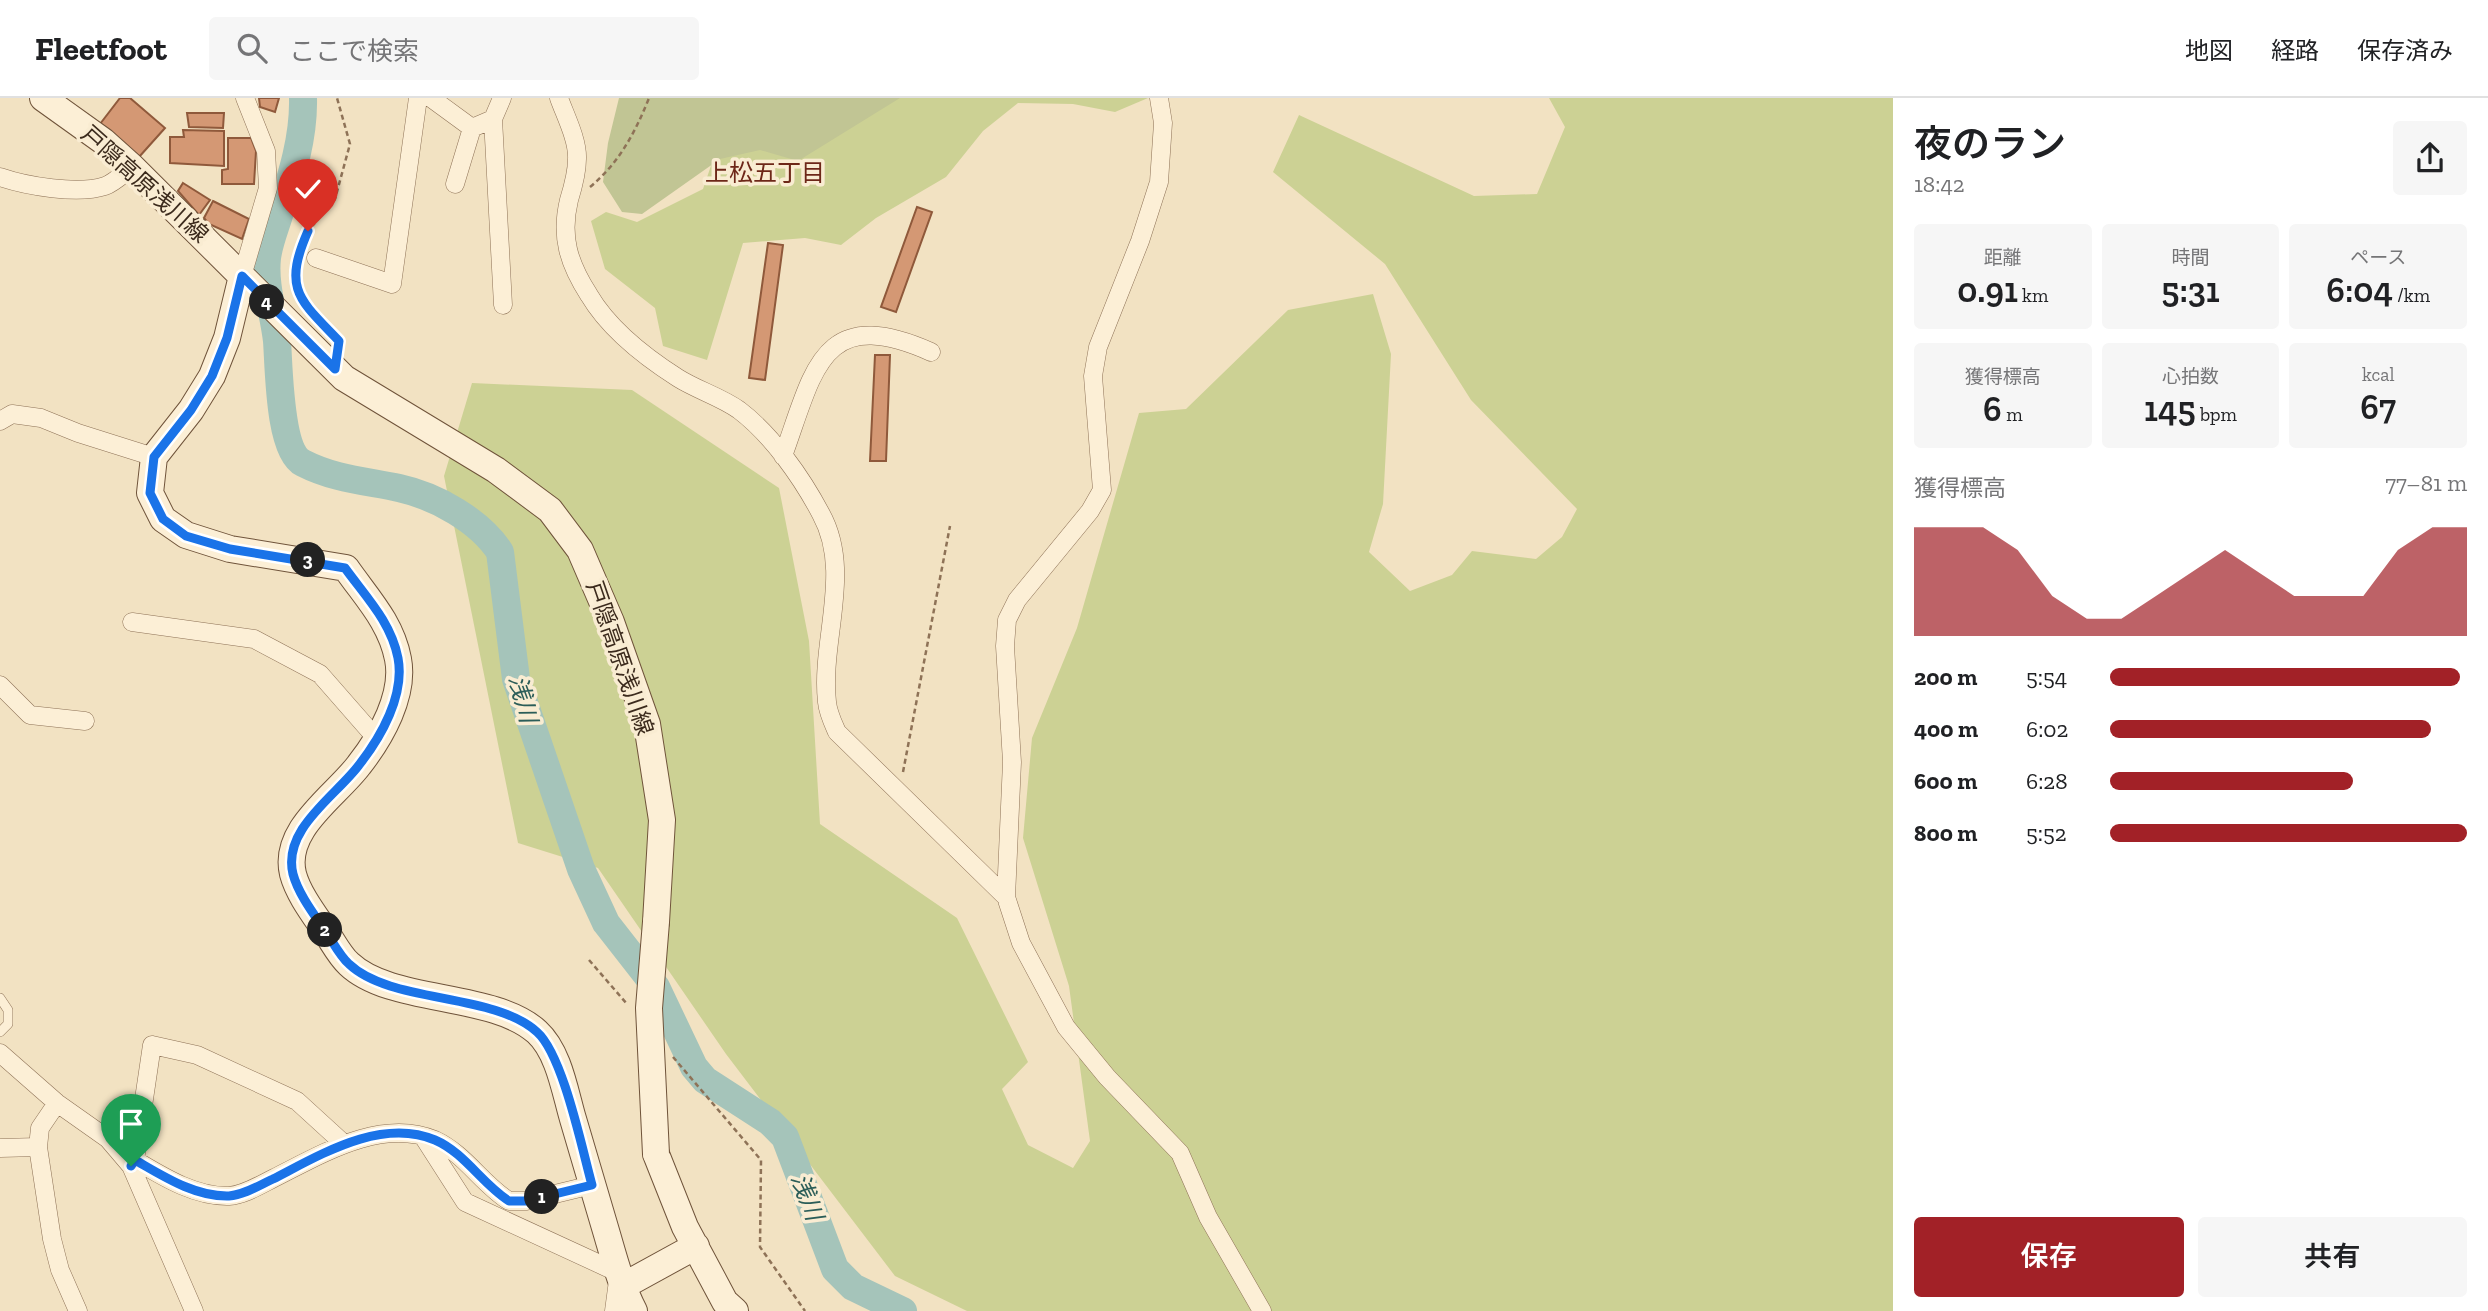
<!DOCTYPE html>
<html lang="ja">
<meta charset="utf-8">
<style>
body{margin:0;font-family:"Zilla Slab","Noto Sans JP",serif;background:#f6f6f6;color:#202124;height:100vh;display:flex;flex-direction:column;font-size:26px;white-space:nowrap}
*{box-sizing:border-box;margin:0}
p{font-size:23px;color:#757577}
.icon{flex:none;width:38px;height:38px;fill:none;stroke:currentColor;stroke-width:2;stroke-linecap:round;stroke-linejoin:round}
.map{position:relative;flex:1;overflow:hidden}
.sheet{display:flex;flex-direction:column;background:#fff;width:595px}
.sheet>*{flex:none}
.pin{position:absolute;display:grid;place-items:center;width:60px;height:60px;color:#fff;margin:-72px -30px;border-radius:50% 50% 50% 0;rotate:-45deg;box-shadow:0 0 7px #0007}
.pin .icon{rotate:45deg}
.km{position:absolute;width:35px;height:35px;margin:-18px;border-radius:50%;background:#222;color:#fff;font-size:19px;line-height:35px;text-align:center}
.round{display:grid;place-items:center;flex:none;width:74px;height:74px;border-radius:7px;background:#f6f6f6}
.summary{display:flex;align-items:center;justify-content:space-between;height:119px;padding:0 21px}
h1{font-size:38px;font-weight:600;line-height:52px}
.stats{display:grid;grid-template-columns:repeat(3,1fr);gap:10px;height:119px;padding:7px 21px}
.stats div{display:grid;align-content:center;border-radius:7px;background:#f6f6f6;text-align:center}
.stats b{font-size:35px;font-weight:600}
.stats small{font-size:19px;font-weight:400}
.stats p{font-size:19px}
.chart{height:196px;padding:14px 21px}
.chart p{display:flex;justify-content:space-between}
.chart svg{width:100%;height:126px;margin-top:7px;fill:#a22127;opacity:.7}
.cta{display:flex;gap:14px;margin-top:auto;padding:14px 21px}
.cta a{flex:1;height:80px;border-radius:7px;background:#a22127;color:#fff;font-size:28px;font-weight:600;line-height:80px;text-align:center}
.cta a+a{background:#f6f6f6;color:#202124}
ul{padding:0 21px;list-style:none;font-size:23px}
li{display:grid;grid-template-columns:112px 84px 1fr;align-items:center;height:52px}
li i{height:18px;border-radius:9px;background:#a22127}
header{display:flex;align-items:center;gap:42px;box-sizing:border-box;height:98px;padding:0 35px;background:#fff;border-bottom:2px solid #e0e0e0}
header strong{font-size:33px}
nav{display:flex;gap:38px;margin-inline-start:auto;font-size:24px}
.search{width:490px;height:63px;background:#f6f6f6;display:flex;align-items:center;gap:18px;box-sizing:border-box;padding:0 24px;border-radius:7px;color:#757577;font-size:26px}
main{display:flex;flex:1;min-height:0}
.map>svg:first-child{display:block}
.green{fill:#ccd194}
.cemetery{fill:#c1c594}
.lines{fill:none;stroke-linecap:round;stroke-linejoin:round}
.river{stroke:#a5c4ba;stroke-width:28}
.building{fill:#d49874;stroke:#8f593b;stroke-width:2}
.service-casing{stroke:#8e7257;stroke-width:10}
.minor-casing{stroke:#8e7257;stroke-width:19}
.secondary-casing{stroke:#6f533a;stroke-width:28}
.path{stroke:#8e7257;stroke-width:2.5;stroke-dasharray:5 3.5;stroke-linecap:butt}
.service{stroke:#fcefd6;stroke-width:9}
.minor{stroke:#fcefd6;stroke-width:18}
.secondary{stroke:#fcefd6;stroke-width:26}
.secondary-bridge-casing{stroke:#6f533a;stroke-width:28;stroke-linecap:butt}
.secondary-bridge{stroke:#fcefd6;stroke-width:26}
.route-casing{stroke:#fff;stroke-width:14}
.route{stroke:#1a73e8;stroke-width:9}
.labels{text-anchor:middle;stroke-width:7;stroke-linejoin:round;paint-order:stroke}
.street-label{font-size:23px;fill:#3c2b1d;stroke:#f9ecd2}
.neighbourhood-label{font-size:24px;fill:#6d2718;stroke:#f9ecd2}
.water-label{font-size:24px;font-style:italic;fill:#2b5d58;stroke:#f9ecd2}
</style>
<header>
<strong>Fleetfoot</strong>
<div class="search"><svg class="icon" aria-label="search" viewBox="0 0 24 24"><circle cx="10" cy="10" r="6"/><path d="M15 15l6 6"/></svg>ここで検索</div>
<nav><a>地図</a><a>経路</a><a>保存済み</a></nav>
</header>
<main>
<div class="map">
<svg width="1893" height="1213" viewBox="0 0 1893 1213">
<rect width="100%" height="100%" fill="#f2e2c2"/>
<!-- green -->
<path class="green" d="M703,0h445l-33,14 -42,-8 -55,-1 -35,28 -37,46 -70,41 -35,27 -36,-7 -62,5 -36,117 -44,-14 -8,-38 -50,-39 -14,-48 15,-9 31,10 66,-33 12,-35z
M1549,0h344v1213h-926l-72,-35 -169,-222 -128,-186 -80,-25 -74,-367 28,-93 160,7 147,98 30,153 11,183 137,94 71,144 -26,27 26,56 45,23 17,-27 -21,-155 -46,-148 9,-100 45,-110 62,-215 47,-4 102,-99 85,-16 18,60 -8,150 -14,48 41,39 42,-16 20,-24 64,8 26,-22 15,-28 -106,-109 -86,-136 -112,-92 26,-57 175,81 63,-2 28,-67z"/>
<!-- cemetery -->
<path class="cemetery" d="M619,0h281l-102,63 -38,-11 -40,9 -78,55 -20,-2 -19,-30 5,-39z"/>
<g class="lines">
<!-- river -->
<path class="river" d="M303,0c1,39 -11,77 -23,114 -4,14 -11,30 -13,46 -3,28 7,56 10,83 2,26 2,110 26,122 31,16 63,18 96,25 37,8 81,33 101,64l16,127 65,190 25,54 50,64 38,80 11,13 65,42 15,15 50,132 18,18 50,24"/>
</g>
<!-- building -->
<path class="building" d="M120,0h10l35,30 -26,29 -39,-33z
M259,0h20l-4,14 -15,-5z
M187,15h37l-1,15 -34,-1z
M183,32l41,1v35l-54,-3v-26h14z
M228,40h23l5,13 -2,33h-32v-14l6,-1z
M183,85l27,17 -11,15 -21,-24z
M213,103l36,18 -7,20 -33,-15 -5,-6z
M917,109l15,5 -36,100 -15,-5z
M768,145l15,2 -18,135 -16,-2z
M875,257h15l-4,106h-16z"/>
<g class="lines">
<!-- service casing -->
<g class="service-casing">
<path id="service" d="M0,900l8,12v14l-8,8"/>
</g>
<!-- minor casing -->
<g class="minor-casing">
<path id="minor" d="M431,0l41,30 21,-9
M502,0l-9,21 10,186
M559,0c6,17 19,42 18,61 0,14 -4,28 -8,41 -9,37 0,64 20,95 20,34 56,62 89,83 19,12 43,19 61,32 33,25 63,68 82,104 32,58 -1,126 6,188 1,11 6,21 10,30l169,165 15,46 45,84 41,50 73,76 28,64 54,94
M0,79c26,9 78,18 105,9 9,-3 19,-13 27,-19
M455,86l17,-56
M316,160l76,26 26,-186
M242,178l26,-88 -2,-37 -21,-53
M0,323l12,-7 29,4 37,15 76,24
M783,358c31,-85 38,-153 148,-104
M132,524l122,17 66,35 56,64
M0,587l30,30 55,6
M1006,799l6,-135 -7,-116 2,-26 10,-20 73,-89 12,-21 -9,-114 5,-29 42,-106 19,-59 4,-59 -4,-25
M0,955l57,50 51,36 23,27 63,145
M57,1005l-17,25 -2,19 14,92 8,31 18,41
M424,1040l41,64 154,71 -5,38
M0,1050l38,-1
M135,1062l17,-115 45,10 100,46 46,42
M131,1068l4,-6c27,16 60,37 94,36 15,-1 31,-11 45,-18 46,-23 107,-61 161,-38 30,14 47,44 74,61h17l66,-16"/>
</g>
<!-- secondary casing -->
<g class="secondary-casing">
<path id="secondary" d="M43,0l60,43 29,26 212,211 152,92 54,40 30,40 31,72 36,102 15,96 -6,102
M242,178l-15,62 -15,38 -21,34 -37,47 -4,36 13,26 23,16 44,14 116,19c20,29 45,54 52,91 7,36 -17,78 -39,106 -23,31 -77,64 -66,109 5,19 20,39 31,55 8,11 15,26 25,35 42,40 144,28 188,68 22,20 28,60 36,87 11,37 22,75 33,112 8,27 15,55 28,80
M656,1056l29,73 40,75 10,9
M623,1188l73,-40"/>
</g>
<!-- path -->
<path class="path" d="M590,89c29,-24 45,-54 59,-89
M301,152l7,-19 27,-32 15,-55 -13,-46
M299,162c-9,43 13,52 40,81v4
M903,674l47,-246
M589,862l38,44
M673,959l88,103 -1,87 45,64"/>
<!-- service -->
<use href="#service" class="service"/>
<!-- minor -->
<use href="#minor" class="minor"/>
<!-- secondary -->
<use href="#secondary" class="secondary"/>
<!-- secondary-bridge casing -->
<g class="secondary-bridge-casing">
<path id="secondary-bridge" d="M656,824l-7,86 7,146"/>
</g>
<!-- secondary-bridge -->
<use href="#secondary-bridge" class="secondary-bridge"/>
</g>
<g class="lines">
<!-- route casing -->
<g class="route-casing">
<path id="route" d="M131,1068l4,-6c28,16 60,37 94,36 15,-1 31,-11 44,-17 47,-24 108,-62 162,-39 30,13 47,44 74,61h17l66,-16c-10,-36 -29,-130 -55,-153 -44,-40 -146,-28 -188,-68 -10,-9 -17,-24 -25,-35 -11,-16 -26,-36 -31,-55 -11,-45 43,-78 66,-109 22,-28 46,-70 39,-107 -7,-36 -32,-61 -53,-90l-115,-19 -44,-13 -23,-17 -13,-26 4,-36 37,-47 21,-34 15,-38 15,-62 93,93 4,-28c-39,-41 -57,-51 -31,-110"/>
</g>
<!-- route -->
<use href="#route" class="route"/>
</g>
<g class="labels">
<!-- street labels -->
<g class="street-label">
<text transform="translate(145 86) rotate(42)" y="8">戸隠高原浅川線</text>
<text transform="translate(620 560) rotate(71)" y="8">戸隠高原浅川線</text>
</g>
<!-- neighbourhood labels -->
<g class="neighbourhood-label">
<text x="765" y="83">上松五丁目</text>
</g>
<!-- water labels -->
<g class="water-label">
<text transform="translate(523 601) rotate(75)" y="8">浅川</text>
<text transform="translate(807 1099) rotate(69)" y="8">浅川</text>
</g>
</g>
</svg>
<div class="pin" style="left:131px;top:1068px;background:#1e9e55"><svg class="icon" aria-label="arrive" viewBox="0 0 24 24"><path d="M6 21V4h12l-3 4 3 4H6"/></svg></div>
<div class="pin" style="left:308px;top:133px;background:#d93025"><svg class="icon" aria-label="check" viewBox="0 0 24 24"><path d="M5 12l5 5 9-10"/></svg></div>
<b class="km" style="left:542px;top:1099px">1</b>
<b class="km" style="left:325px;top:832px">2</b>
<b class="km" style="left:308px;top:462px">3</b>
<b class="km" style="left:267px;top:204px">4</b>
</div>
<section class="sheet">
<div class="summary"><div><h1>夜のラン</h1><p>18:42</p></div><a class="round"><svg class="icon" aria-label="share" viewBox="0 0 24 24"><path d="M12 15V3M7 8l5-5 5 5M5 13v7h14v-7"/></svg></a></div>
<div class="stats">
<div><p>距離</p><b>0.91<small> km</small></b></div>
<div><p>時間</p><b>5:31</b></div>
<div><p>ペース</p><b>6:04<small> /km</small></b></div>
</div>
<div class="stats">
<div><p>獲得標高</p><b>6<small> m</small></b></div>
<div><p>心拍数</p><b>145<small> bpm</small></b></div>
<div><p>kcal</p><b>67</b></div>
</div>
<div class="chart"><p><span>獲得標高</span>77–81 m</p>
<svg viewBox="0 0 160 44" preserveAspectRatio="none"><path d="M0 44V6L10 6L20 6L30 14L40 30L50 38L60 38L70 30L80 22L90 14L100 22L110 30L120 30L130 30L140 14L150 6L160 6V44z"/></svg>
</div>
<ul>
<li><b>200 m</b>5:54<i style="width:98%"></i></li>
<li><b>400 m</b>6:02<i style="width:90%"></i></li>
<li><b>600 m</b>6:28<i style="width:68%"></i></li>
<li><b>800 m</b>5:52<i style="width:100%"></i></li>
</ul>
<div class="cta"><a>保存</a><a>共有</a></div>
</section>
</main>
